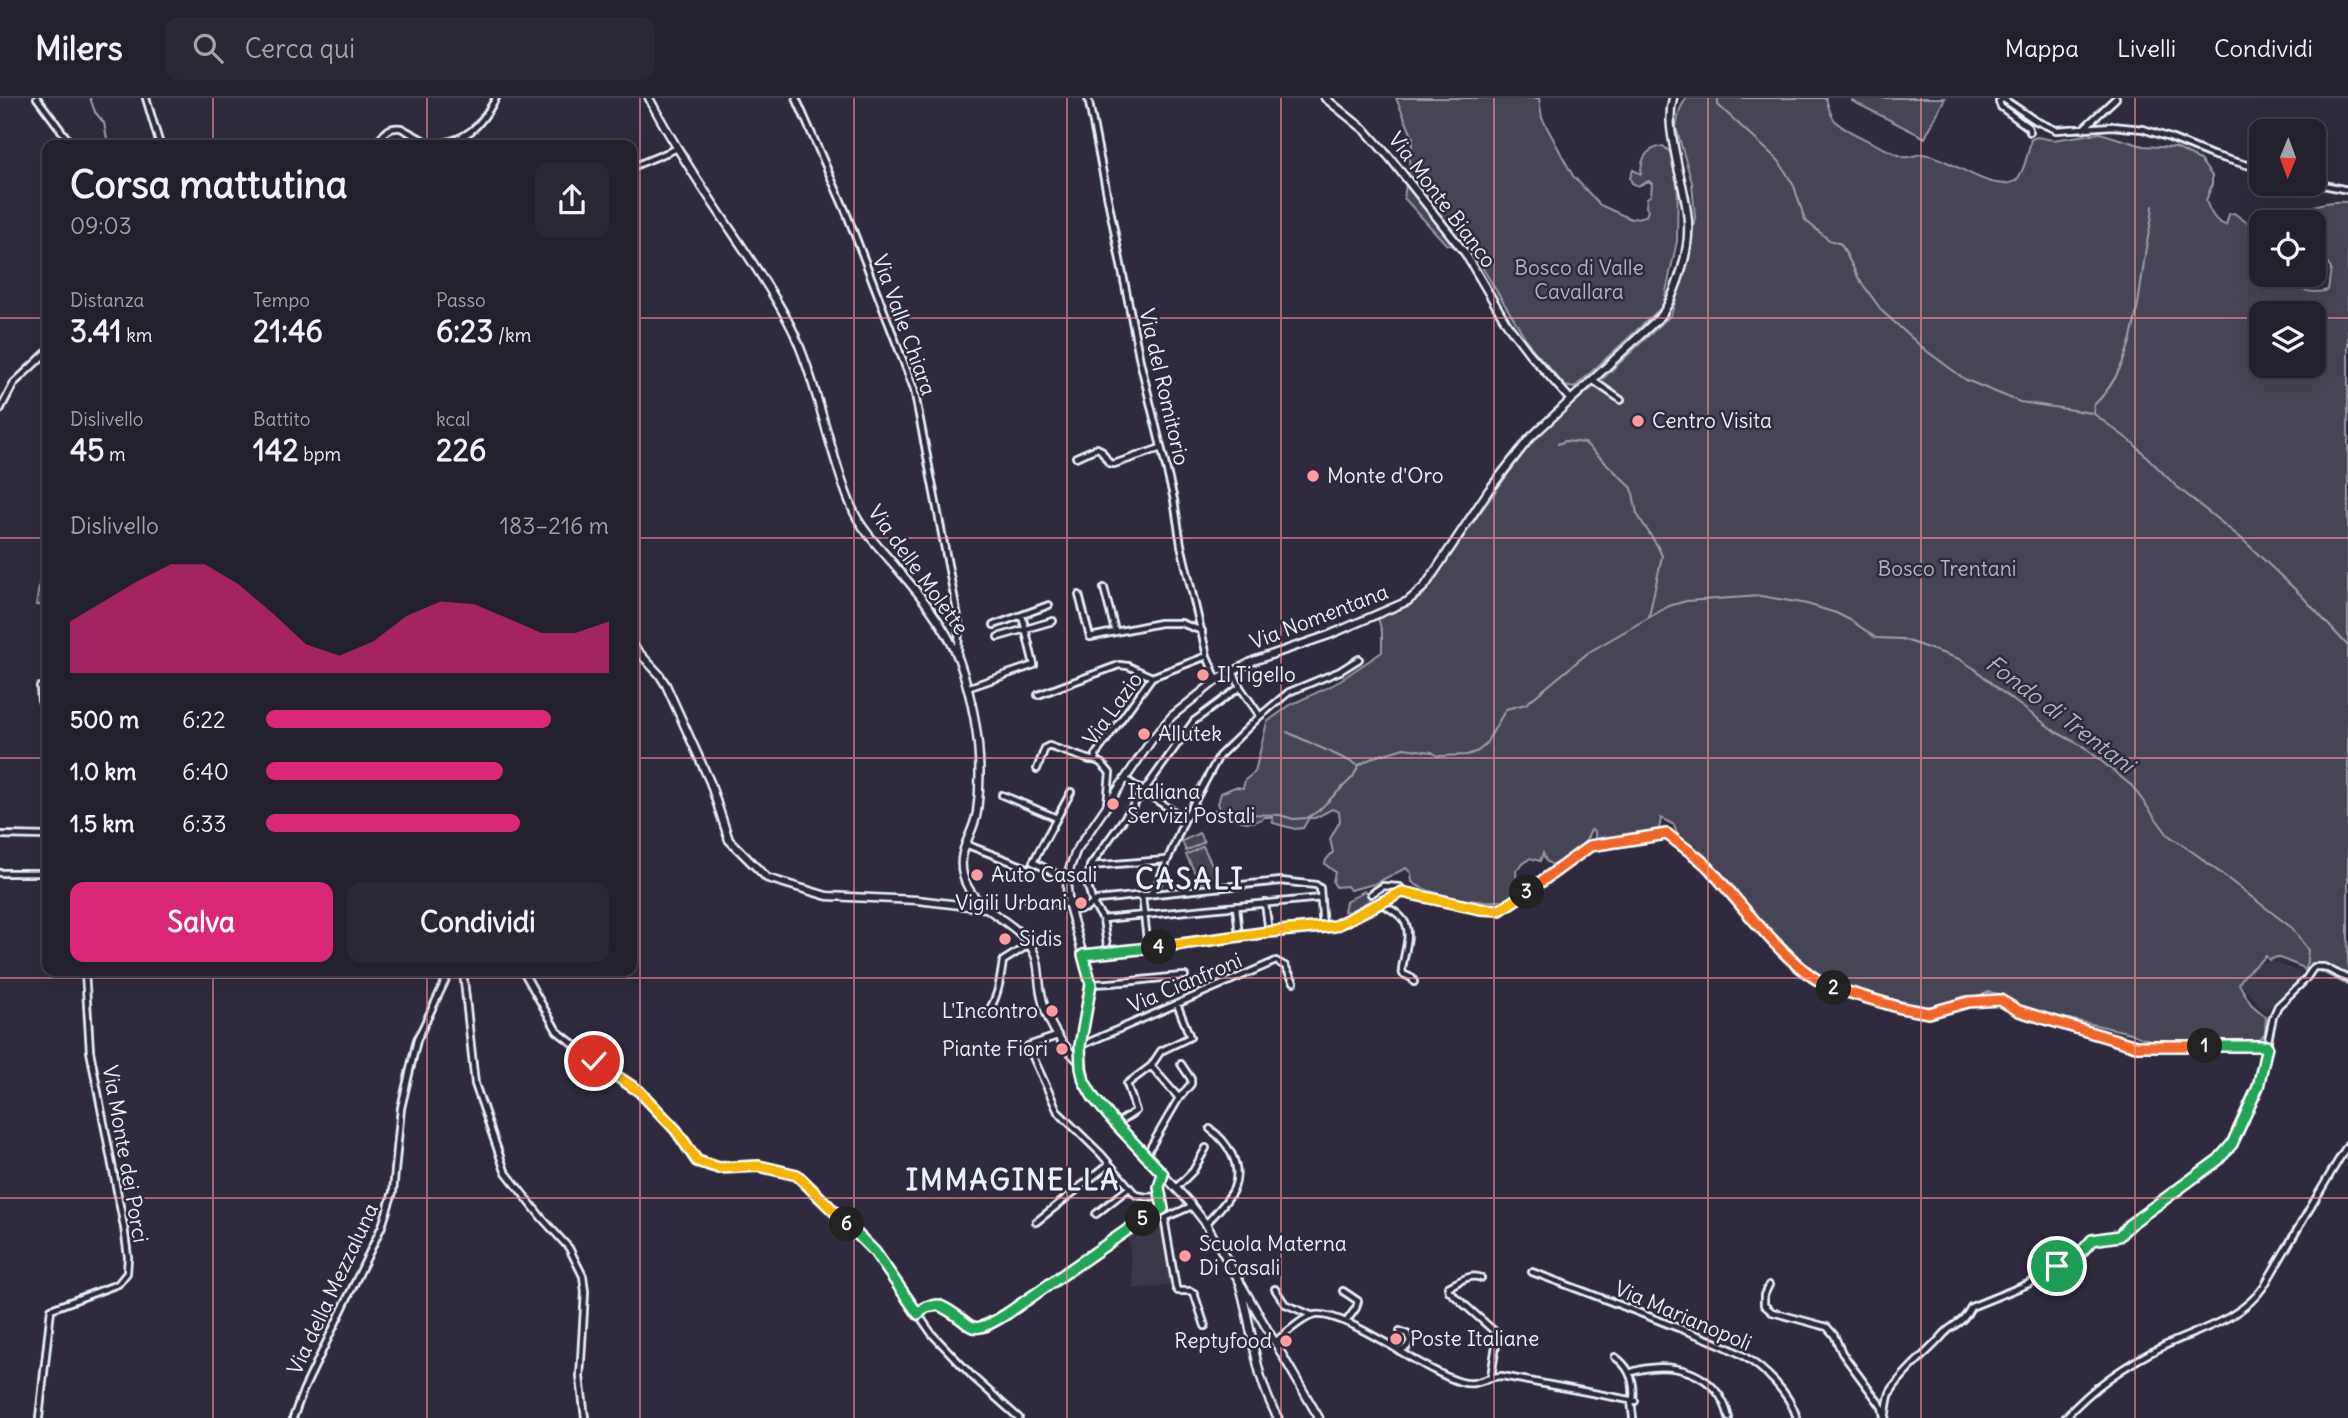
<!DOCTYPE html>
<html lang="it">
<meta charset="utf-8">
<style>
body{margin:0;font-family:Delius,sans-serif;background:#2b2836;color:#f1f3f6;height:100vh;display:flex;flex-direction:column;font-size:26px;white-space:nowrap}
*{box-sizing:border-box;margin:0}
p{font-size:23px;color:#a3a3aa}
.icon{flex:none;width:38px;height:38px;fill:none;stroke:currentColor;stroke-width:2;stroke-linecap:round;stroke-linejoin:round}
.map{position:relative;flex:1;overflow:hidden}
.side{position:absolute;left:42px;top:42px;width:595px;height:836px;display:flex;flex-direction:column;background:#23202e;border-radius:14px;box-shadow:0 7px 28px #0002,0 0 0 2px #403e4a}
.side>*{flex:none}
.needle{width:46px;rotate:181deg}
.controls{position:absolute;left:2249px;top:21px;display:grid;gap:14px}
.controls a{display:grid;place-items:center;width:77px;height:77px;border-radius:14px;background:#23202e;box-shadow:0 7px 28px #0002,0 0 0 2px #403e4a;font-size:35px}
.pin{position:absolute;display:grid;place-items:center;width:60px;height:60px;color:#fff;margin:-30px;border:4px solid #fff;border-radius:50%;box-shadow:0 2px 7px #0007}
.km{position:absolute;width:35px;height:35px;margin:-18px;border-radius:50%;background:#222;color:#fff;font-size:19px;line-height:35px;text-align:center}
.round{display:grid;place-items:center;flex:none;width:74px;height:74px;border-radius:14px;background:#2b2836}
.headline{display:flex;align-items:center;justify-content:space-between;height:119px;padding:0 28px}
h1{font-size:38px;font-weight:700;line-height:52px}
.metrics{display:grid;grid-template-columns:repeat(3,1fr);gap:10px;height:119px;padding:7px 28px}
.metrics div{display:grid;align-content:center}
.metrics b{font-size:30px;font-weight:700}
.metrics small{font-size:19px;font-weight:400}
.metrics p{font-size:19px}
.chart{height:196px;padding:14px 28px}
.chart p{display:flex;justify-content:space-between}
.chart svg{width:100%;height:126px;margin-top:7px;fill:#db2777;opacity:.7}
.primary-button{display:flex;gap:14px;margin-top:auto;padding:14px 28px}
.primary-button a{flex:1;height:80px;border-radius:14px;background:#db2777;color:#fff;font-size:28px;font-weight:700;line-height:80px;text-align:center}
.primary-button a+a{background:#2b2836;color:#f1f3f6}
ul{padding:0 28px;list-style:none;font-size:23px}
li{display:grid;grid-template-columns:112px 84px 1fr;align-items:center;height:52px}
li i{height:18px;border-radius:9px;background:#db2777}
header{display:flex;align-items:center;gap:42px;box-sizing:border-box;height:98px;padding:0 35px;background:#23202e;border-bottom:2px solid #403e4a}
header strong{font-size:33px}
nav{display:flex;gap:38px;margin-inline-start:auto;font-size:24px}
.search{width:490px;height:63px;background:#2b2836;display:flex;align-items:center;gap:18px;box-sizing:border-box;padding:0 24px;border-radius:14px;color:#a3a3aa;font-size:26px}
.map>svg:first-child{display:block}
.built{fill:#3b3749}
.green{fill:#464455;stroke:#979aa6;stroke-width:2;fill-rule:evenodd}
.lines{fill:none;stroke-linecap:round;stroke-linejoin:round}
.stream{stroke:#9c9fab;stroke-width:2}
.minor-casing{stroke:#e8f1f8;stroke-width:10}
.tertiary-casing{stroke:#e8f1f8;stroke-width:11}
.secondary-casing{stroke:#e8f1f8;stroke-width:11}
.minor{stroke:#2f2a3d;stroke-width:4.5}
.tertiary{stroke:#2f2a3d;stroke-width:6}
.secondary{stroke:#2f2a3d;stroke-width:6}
.split-1-casing{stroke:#fff;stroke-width:14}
.split-2-casing{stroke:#fff;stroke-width:14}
.split-3-casing{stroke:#fff;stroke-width:14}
.split-4-casing{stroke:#fff;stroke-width:14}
.split-5-casing{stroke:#fff;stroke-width:14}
.split-6-casing{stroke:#fff;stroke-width:14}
.split-7-casing{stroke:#fff;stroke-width:14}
.split-1{stroke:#22a559;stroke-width:9}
.split-2{stroke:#f0652b;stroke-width:9}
.split-3{stroke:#f0652b;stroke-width:9}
.split-4{stroke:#f5b400;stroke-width:9}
.split-5{stroke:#22a559;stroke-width:9}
.split-6{stroke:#22a559;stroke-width:9}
.split-7{stroke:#f5b400;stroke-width:9}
.grid{fill:none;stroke:#ff9aa2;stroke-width:2;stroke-opacity:0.55}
.poi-dot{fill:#ff9aa2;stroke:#2f2a3d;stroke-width:2.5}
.labels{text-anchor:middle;stroke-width:5;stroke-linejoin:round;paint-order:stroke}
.street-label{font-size:21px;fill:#e8f1f8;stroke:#2f2a3d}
.park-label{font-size:21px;fill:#afb4bf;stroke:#2f2a3d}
.poi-label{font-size:21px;fill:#e8f1f8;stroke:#2f2a3d;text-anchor:start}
.water-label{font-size:23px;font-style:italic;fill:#afb4be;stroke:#2f2a3d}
.district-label{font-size:28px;font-weight:bold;letter-spacing:2px;fill:#e8f1f8;stroke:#2f2a3d}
</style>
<header>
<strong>Milers</strong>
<div class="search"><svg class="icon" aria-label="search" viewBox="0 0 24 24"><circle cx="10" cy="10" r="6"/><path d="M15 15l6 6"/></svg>Cerca qui</div>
<nav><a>Mappa</a><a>Livelli</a><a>Condividi</a></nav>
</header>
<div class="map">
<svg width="2348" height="1320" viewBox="0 0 2348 1320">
<rect width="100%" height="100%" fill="#2f2a3d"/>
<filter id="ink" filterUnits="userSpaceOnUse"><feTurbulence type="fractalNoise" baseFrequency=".0143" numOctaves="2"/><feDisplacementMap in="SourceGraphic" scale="14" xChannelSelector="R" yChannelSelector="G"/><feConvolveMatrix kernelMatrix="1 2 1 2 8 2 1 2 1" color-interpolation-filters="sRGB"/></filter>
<g filter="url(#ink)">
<!-- built -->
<path class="built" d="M2266,864h9l28,11 -37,39 -26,-28 4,-8 12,-12z
M1159,1117l13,70 -38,4 -6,-56 19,-14z"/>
<!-- green -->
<path class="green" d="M1396,0h143l3,20 31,58 27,29 31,14 15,-3 2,-6 -2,-3 1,-9 4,-3 1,-11 -3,-3 -11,5 -6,-3 -2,-5 3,-8 8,4c0,-16 5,-25 22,-28l7,6 8,22 -1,67 -14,65 -89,82 -9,-2 -34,-39 -59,-96 -26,-7 -42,-46 9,-60z
M1686,0h140c3,11 5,21 15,28 6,5 56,29 63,31 7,1 11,-2 16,-3 27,0 66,38 93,28 10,-3 16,-33 18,-43l6,-2 16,3 47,-7 43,13 33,2 24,12 12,16v8l-6,17c4,10 9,22 20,24l3,-11 5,-1 27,20v42h28c10,16 21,20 39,15l3,-21 -8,-13h-9v-34h-22c13,-17 36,-21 56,-20v775l-32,-14 -10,9 -4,-5 -25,-10 -8,3 -3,-4c-9,10 -21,14 -27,28l12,20 15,13 -1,17 -6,6c-34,1 -100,10 -128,-7l-110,-25 -19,-13 -13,-3c-10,5 -45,14 -57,15 -15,2 -96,-18 -109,-27 -17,-10 -31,-25 -45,-38l-1,-4 -43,-44 1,-6h-5l-21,-23 -31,-28 -4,-12 -13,-7 -2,12c-21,3 -43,13 -64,10v-9l-4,-1 -8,17 -22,15 -9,3 -6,-4 -3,-8 -3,8 -10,-3 -14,12 1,16 3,8c-20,16 -89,3 -108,-12l-1,-9 -5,-5 -32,16 -24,6 -3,-4 -11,1 -3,-5 2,-10 -10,-8 1,-4 7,-8 -3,-13 10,-18 -1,-9 -7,-3 -17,9h-6l-6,10 -8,1 -22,-6 -1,-6h-7c-14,10 -26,3 -42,-2l-5,-11 3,-11 14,-6 8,1 2,-8 10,-8 12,-50 23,-17 43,-20 49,-33v-20l-4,-14 39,-18 7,-6 53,-77 57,-79 32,-29 30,-24 75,-70 14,-44 10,-54 -3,-34 -16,-56 4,-18zM2261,215h53v53h-53z
M1853,0h92l-20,40 -73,-37z
M47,456v52l-11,-1 8,-50z
M1199,735l5,9 -18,9 -4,-10z
M1203,748l14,29 -17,8 -14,-28z
M1364,793l7,3 -2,7 -20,11 -5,-1 2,-9z"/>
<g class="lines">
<!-- stream -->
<path class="stream" d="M90,0l5,14 9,11 4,22
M1718,0v7l61,56 15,25 11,34 24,20 12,4 18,35 23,32 42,38 42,31 54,22 72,11
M2153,108c-1,17 -6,32 -8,48 -7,52 -11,113 -51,151v9l39,29 43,43 66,53 59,56 47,51
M1558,346l7,-3 20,2 47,45 5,26 21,33 4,9 -13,60
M1287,634l71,33
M1214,712l17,-1 15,5 34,1 13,4 14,-1 11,-7 35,-34 6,-12 15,-8 30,-9 28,4 6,4 29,-1 11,-4 7,-6 21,-36 20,-5 63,-52 80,-46 17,-5 75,-5 46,8 29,9 16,8 24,17 26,1 57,20 16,10 23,20 58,43 28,15 48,39 36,49 29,20 95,73 16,22 -2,18 2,4 12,-1 28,14"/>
<!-- minor casing -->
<g class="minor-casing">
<path id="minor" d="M37,0l35,47
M146,0l14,47
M796,0l50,114 68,177 45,233 -1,34
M1088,0l52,263 34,139 7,45 26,111 10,24
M2002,0l34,23 20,9 56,-4 31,3 27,9 42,17 49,14
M2003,0l-4,4 2,5 27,20 2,5
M2083,31l33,-31
M376,47c7,-10 11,-19 25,-17l31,17c35,-4 48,-18 64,-47
M632,69l46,-19
M2314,85l34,7
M1592,282l29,20
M0,312l14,-27 33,-31
M1076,359l21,-9 4,2 8,13 5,1 47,-16
M1104,490l11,43
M1079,497l11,42 70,-14h21l21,8
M1022,517l27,-10
M998,539l55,-16
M1233,573l7,16 20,29
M40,589l1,14 6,6
M967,590l67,-23 -12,-50 -28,10
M1038,597l81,-30 9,1 24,11
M1096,662v-6l56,-77 55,-21
M1037,671l8,-21 4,-2 41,14c10,-1 14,6 20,13l-3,32
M1125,681l60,40
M1002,697l55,23
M0,737l47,1
M965,746l60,23
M1090,768l76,-6
M0,775h47
M1068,782l-35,-18 38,-70
M1371,796l12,-8 17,1 2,5
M1149,797l8,-10 27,-64 35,-65 41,-40 29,-24 51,-21 19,-12
M1142,798l6,53
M1029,803l40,3
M1265,805l4,29
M1380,805c38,19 28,30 22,66l1,5 9,4 2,4
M1236,808l3,30
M1071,813l16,-3 10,-8 184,-19 35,4 4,3 3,41
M1103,821l218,-21
M1108,854l-5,-33 -10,-15 -5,-18 2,-20 104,-145 46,-34
M1083,857l65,-6 121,-17 66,-6 67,-34 78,17 20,1 90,-64 76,-13 41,32 43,50 60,59 16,11 20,7 83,21 39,-11 32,-2 19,11 117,35h131
M463,873l12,113 30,87 36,46 28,31 14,28 2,16 -5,85 5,41
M523,873l34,60 43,34 37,24 39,41 21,31 22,7 44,-2 32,8 10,7 70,71 57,82 42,44 45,40
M1091,886c32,-1 62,-6 94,-8
M1177,906l13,33 -29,14 -10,15 28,32
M985,918c13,-17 15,-34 18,-55l27,-17
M1057,938l-29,10 30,66 43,42 35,41 11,2 13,-1
M1080,948l196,-85 9,5 9,16
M1116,1026l20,-13 -9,-27 24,-18
M1146,1057l33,-57 12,-14v-5l-10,-15
M1163,1076l-4,13 7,32
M1176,1090l17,-17 13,-23
M1192,1108l-25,11 -2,6 11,65 2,3h12l4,2 11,33
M1096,1116l33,-26
M1036,1124l73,-58
M1206,1126c9,-10 23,-24 28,-36 9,-23 -7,-47 -24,-59
M1532,1174c46,17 91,34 136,52 24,9 51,18 74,31 23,14 47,37 55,63
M1481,1180c-11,-5 -22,4 -33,9l1,4 44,39 4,9 -6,37
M1769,1187l-5,10v10l8,7 55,15 7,8 8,18 40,54 2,10
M1275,1191l10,15 26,11
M1343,1193l15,10 -2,7 -10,14
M918,1216l8,-7 12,-2 35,22h14l157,-108 19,-10
M1275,1244c9,-7 29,-26 40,-27 31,-5 109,57 146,67 16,5 26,-6 41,-6l133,25
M1399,1253l8,-4 3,-6 -3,-7 -7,-3
M1615,1259c15,10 20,26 18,44
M1629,1275c41,-15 90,-1 100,45
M1631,1303l2,17
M39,1320l12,-109 67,-25 9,-11 1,-16 -4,-30 -34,-176 -5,-80
M293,1320l10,-27 79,-165 11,-34 8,-84 16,-68 33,-69
M1885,1320c2,-8 2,-20 6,-27 14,-22 37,-38 53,-57 11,-12 18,-9 27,-27l57,-23 49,-27 15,-17 27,-4 10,-11 89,-66 14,-15 26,-57 15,-70 5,-11 27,-26 9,-13h10l24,12
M2065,1320c27,-30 63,-55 99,-72 35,-17 77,-26 100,-60l84,-142"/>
</g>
<!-- tertiary casing -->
<g class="tertiary-casing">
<path id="tertiary" d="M649,0c27,52 61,101 94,150 18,28 37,55 51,85 18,41 28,84 41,126 6,19 12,40 21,57 9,17 22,30 34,44 25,29 55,63 69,100 17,49 25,100 18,152 -4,24 -20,37 -14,63 10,39 58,44 72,80 5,12 3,25 6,38 5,28 19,51 40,70
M632,547l27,29 7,11 44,97 19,58 38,38 60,18 90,4 68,8"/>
</g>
<!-- secondary casing -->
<g class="secondary-casing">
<path id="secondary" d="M1325,0l41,33 24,27 75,95 42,71 22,29 41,46
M1240,1188c13,44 14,90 38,132
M1319,1320l-113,-194 -17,-22 -75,-80 -21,-25 -9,-16 -4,-35 11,-62 -22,-78 -2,-18 2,-18 7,-19 77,-113 19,-22 45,-36 36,-19 76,-26 79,-34 17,-15 64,-96 40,-51 133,-124c15,-25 28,-63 26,-93 -1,-20 -7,-40 -11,-59 -4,-22 -10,-44 -4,-65"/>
</g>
<!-- minor -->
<use href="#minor" class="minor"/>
<!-- tertiary -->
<use href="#tertiary" class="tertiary"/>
<!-- secondary -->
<use href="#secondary" class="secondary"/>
</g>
</g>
<g class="lines" filter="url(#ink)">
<!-- split-1 casing -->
<g class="split-1-casing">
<path id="split-1" d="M2057,1168l20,-9 15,-17 27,-4 10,-11 89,-65 14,-16 26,-57 9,-41h-62"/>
</g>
<!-- split-2 casing -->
<g class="split-2-casing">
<path id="split-2" d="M1834,890l67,20 28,5 39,-11 32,-2 19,11 117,35h69"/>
</g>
<!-- split-3 casing -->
<g class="split-3-casing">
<path id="split-3" d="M1527,794l63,-46 77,-12c13,11 30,21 42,34 32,35 81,104 125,120"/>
</g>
<!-- split-4 casing -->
<g class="split-4-casing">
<path id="split-4" d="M1159,849l110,-15 66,-6 67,-34 78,17 20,1 27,-18"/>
</g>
<!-- split-5 casing -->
<g class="split-5-casing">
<path id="split-5" d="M1143,1121l20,-10 -4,-22 4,-13 -49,-52 -21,-25 -9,-16 -3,-13 -1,-22 11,-62 -8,-29 76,-8"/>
</g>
<!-- split-6 casing -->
<g class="split-6-casing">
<path id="split-6" d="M847,1126l28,28 43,62 8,-7 12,-2c38,16 25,37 70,8l135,-94"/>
</g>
<!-- split-7 casing -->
<g class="split-7-casing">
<path id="split-7" d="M594,963l45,30 37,39 21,31 22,7 40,-2 38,9 50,49"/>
</g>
<!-- split-1 -->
<use href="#split-1" class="split-1"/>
<!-- split-2 -->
<use href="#split-2" class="split-2"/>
<!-- split-3 -->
<use href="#split-3" class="split-3"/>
<!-- split-4 -->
<use href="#split-4" class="split-4"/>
<!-- split-5 -->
<use href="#split-5" class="split-5"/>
<!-- split-6 -->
<use href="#split-6" class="split-6"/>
<!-- split-7 -->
<use href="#split-7" class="split-7"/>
</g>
<!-- grid -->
<path class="grid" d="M213,0v47M427,0v47M640,0v1320M854,0v1320M1067,0v1320M1281,0v1320M1494,0v1320M1708,0v1320M1921,0v1320M2135,0v1320M0,220h47M632,220h1629M2314,220h34M0,440h47M632,440h1716M0,660h47M632,660h1716M213,873v447M427,873v447M0,880h2348M0,1100h2348"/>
<!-- markers -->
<g class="poi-dot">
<circle cx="1638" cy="323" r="7"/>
<circle cx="1313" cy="378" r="7"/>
<circle cx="1203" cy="577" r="7"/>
<circle cx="1144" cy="636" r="7"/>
<circle cx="1113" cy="706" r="7"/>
<circle cx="977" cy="777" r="7"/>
<circle cx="1081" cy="805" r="7"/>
<circle cx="1005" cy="841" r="7"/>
<circle cx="1052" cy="913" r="7"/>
<circle cx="1062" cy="951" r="7"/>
<circle cx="1185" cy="1158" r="7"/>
<circle cx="1396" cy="1241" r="7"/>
<circle cx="1286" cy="1243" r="7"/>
</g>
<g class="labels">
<!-- street labels -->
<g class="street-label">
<text transform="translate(1442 102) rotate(53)" y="7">Via Monte Bianco</text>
<text transform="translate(904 227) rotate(70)" y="7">Via Valle Chiara</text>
<text transform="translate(1164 289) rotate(77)" y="7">Via del Romitorio</text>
<text transform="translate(918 472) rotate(54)" y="7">Via delle Molette</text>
<text transform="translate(1319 519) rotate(-21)" y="7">Via Nomentana</text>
<text transform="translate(1113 611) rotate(-54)" y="7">Via Lazio</text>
<text transform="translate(1185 885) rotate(-23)" y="7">Via Cianfroni</text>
<text transform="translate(125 1056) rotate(80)" y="7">Via Monte dei Porci</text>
<text transform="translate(333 1191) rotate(-65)" y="7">Via della Mezzaluna</text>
<text transform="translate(1683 1218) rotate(23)" y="7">Via Marianopoli</text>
</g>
<!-- park labels -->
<g class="park-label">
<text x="1579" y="177">Bosco di Valle<tspan x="1579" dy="24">Cavallara</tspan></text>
<text x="1947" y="478">Bosco Trentani</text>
</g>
<!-- poi labels -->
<g class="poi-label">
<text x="1652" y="330">Centro Visita</text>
<text x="1327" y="385">Monte d'Oro</text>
<text x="1217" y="584">Il Tigello</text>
<text x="1158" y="643">Allutek</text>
<text x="1127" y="701">Italiana<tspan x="1127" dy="24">Servizi Postali</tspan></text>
<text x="991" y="784">Auto Casali</text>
<text x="1067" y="812" text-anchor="end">Vigili Urbani</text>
<text x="1019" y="848">Sidis</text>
<text x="1038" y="920" text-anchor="end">L'Incontro</text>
<text x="1048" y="958" text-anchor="end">Piante Fiori</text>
<text x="1199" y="1153">Scuola Materna<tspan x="1199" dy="24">Di Casali</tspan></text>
<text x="1410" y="1248">Poste Italiane</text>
<text x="1272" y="1250" text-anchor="end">Reptyfood</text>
</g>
<!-- water labels -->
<g class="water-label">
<text transform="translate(2060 616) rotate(37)" y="8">Fondo di Trentani</text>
</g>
<!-- district labels -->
<g class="district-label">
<text x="1190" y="791">CASALI</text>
<text x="1013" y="1092">IMMAGINELLA</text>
</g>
</g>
</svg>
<div class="controls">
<a><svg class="needle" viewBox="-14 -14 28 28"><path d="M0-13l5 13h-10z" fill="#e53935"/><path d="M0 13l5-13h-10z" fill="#a3a3aa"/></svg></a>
<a><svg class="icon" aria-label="locate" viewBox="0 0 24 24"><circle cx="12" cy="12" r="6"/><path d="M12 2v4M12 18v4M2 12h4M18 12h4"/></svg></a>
<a><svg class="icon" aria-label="layers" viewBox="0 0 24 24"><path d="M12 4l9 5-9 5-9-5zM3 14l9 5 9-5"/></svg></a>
</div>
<div class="pin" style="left:2057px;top:1168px;background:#1e9e55"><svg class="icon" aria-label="arrive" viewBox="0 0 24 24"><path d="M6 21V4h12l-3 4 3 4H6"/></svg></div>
<div class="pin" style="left:594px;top:963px;background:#d93025"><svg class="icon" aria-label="check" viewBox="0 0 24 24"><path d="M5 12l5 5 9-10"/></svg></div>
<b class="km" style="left:2205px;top:948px">1</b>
<b class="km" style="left:1834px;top:890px">2</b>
<b class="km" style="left:1527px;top:794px">3</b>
<b class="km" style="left:1159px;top:849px">4</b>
<b class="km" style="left:1143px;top:1121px">5</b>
<b class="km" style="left:847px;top:1126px">6</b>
<section class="side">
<div class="headline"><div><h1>Corsa mattutina</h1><p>09:03</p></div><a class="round"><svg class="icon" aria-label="share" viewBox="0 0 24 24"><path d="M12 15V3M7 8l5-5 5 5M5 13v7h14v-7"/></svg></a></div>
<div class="metrics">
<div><p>Distanza</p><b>3.41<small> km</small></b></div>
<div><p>Tempo</p><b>21:46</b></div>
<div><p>Passo</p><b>6:23<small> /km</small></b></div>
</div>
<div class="metrics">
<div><p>Dislivello</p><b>45<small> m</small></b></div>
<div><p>Battito</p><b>142<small> bpm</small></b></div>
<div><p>kcal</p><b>226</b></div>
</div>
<div class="chart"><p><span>Dislivello</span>183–216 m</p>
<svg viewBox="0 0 160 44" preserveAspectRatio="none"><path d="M0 44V26L10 19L20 12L30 6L40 6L50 13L60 23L70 34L80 38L90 33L100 24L110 19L120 20L130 25L140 30L150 30L160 26V44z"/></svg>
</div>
<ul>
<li><b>500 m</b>6:22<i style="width:83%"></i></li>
<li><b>1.0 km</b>6:40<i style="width:69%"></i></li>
<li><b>1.5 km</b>6:33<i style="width:74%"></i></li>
</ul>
<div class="primary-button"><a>Salva</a><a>Condividi</a></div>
</section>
</div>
